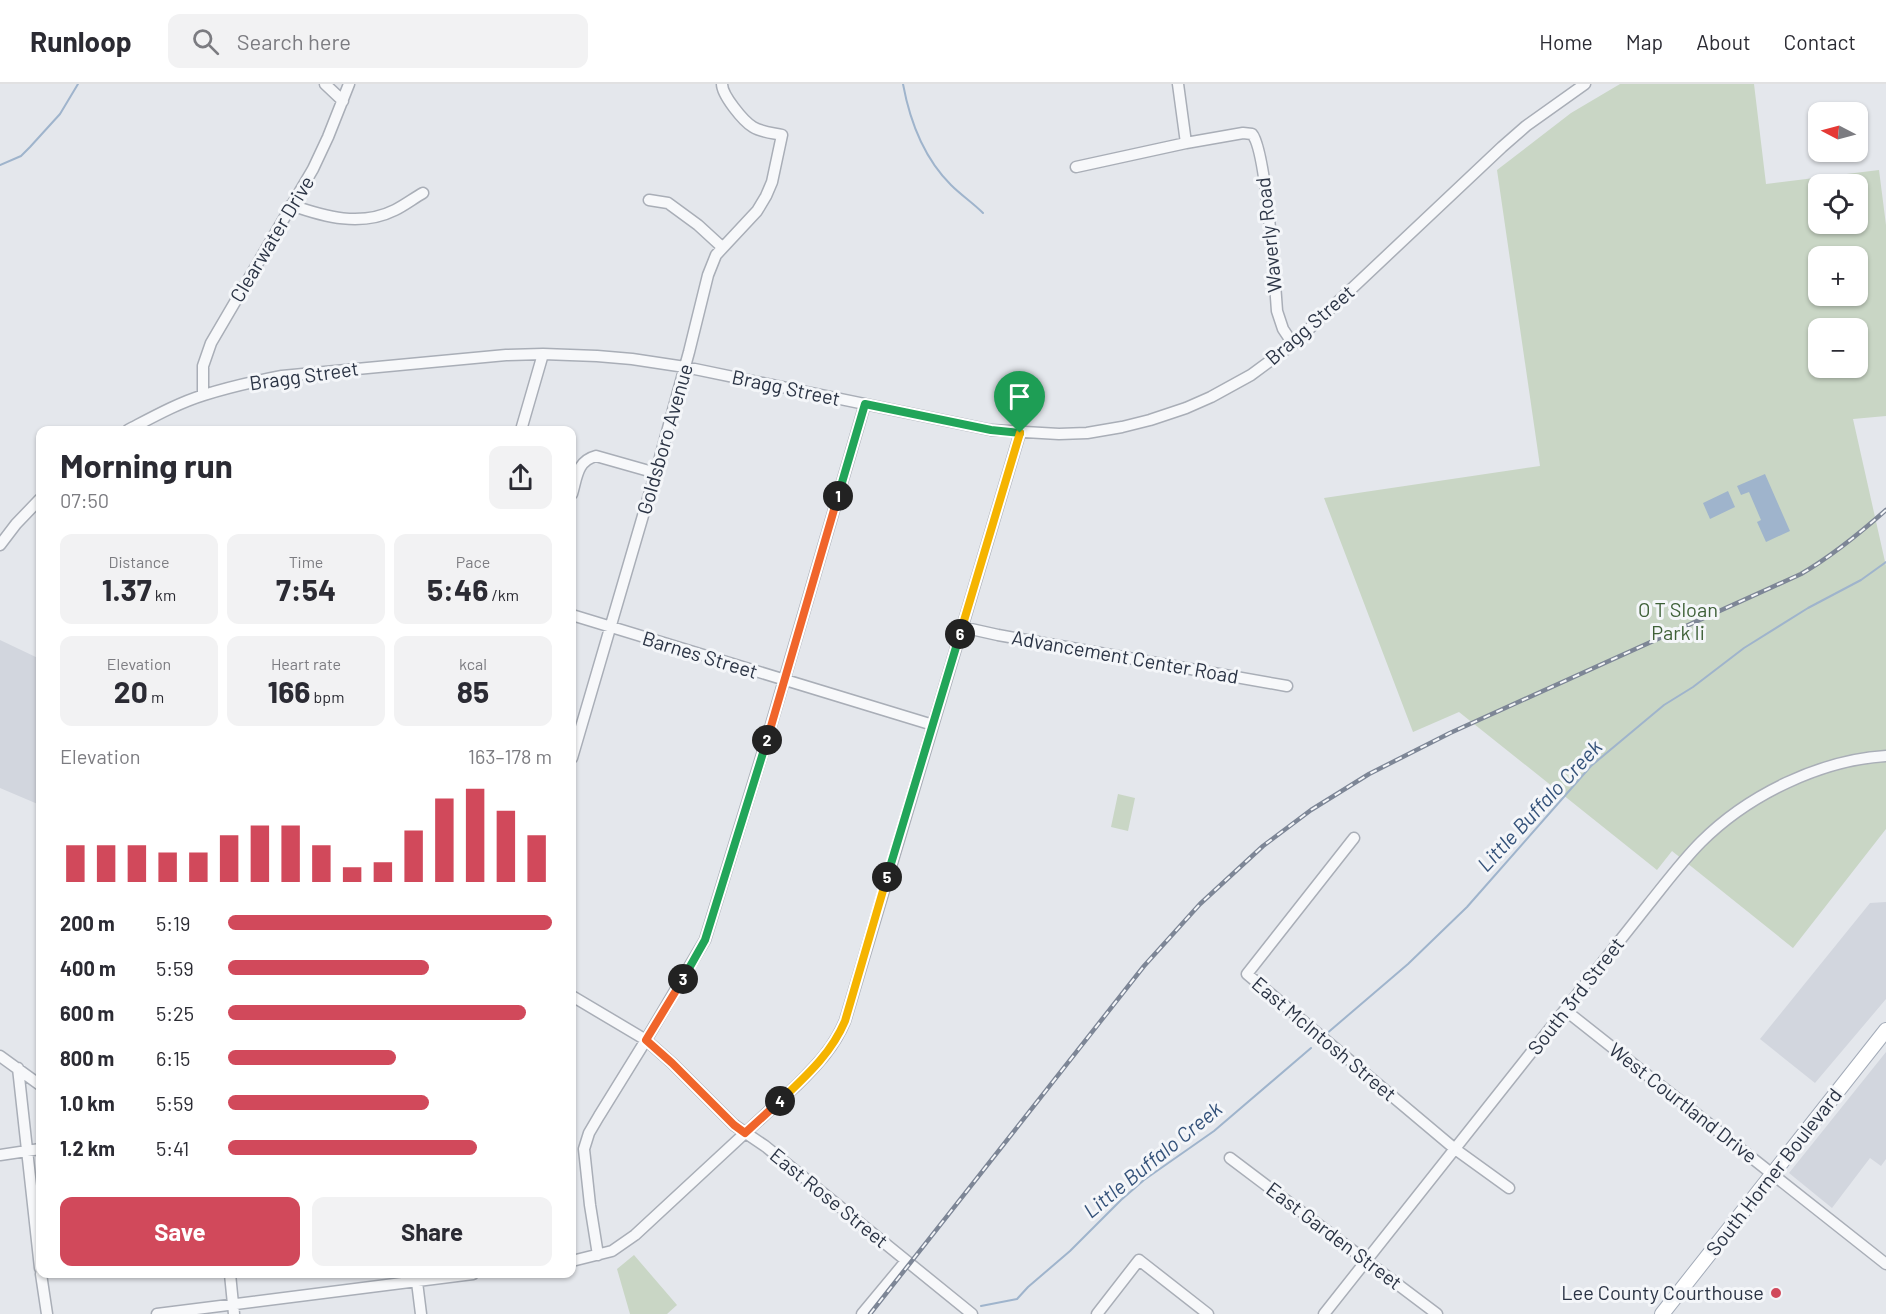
<!DOCTYPE html>
<meta charset="utf-8">
<style>
body{margin:0;font-family:Barlow,sans-serif;background:#f2f2f3;color:#2b2b33;height:100vh;display:flex;flex-direction:column;font-size:22px;white-space:nowrap}
*{box-sizing:border-box;margin:0}
p{font-size:20px;color:#7c7c81}
.icon{flex:none;width:33px;height:33px;fill:none;stroke:currentColor;stroke-width:2;stroke-linecap:round;stroke-linejoin:round}
.map{position:relative;flex:1;overflow:hidden}
.panel{position:absolute;left:36px;top:342px;width:540px;height:852px;display:flex;flex-direction:column;background:#fff;border-radius:12px;box-shadow:0 2px 4px #0004}
.panel>*{flex:none}
.needle{width:39px;rotate:276deg}
.controls{position:absolute;left:1808px;top:18px;display:grid;gap:12px}
.controls a{display:grid;place-items:center;width:60px;height:60px;border-radius:12px;background:#fff;box-shadow:0 2px 4px #0004;font-size:30px}
.pin{position:absolute;display:grid;place-items:center;width:51px;height:51px;color:#fff;margin:-62px -26px;border-radius:50% 50% 50% 0;rotate:-45deg;box-shadow:0 0 6px #0007}
.pin .icon{rotate:45deg}
.km{position:absolute;width:30px;height:30px;margin:-15px;border-radius:50%;background:#222;color:#fff;font-size:16px;line-height:30px;text-align:center}
.round{display:grid;place-items:center;flex:none;width:63px;height:63px;border-radius:12px;background:#f2f2f3}
.summary{display:flex;align-items:center;justify-content:space-between;height:102px;padding:0 24px}
h1{font-size:33px;font-weight:700;line-height:45px}
.metrics{display:grid;grid-template-columns:repeat(3,1fr);gap:9px;height:102px;padding:6px 24px}
.metrics div{display:grid;align-content:center;border-radius:12px;background:#f2f2f3;text-align:center}
.metrics b{font-size:30px;font-weight:700}
.metrics small{font-size:16px;font-weight:400}
.metrics p{font-size:16px}
.chart{height:168px;padding:12px 24px}
.chart p{display:flex;justify-content:space-between}
.chart svg{width:100%;height:108px;margin-top:6px;stroke:#d1495b;stroke-width:6}
.button{display:flex;gap:12px;margin-top:auto;padding:12px 24px}
.button a{flex:1;height:69px;border-radius:12px;background:#d1495b;color:#fff;font-size:24px;font-weight:700;line-height:69px;text-align:center}
.button a+a{background:#f2f2f3;color:#2b2b33}
ul{padding:0 24px;list-style:none;font-size:20px}
li{display:grid;grid-template-columns:96px 72px 1fr;align-items:center;height:45px}
li i{height:15px;border-radius:8px;background:#d1495b}
header{display:flex;align-items:center;gap:36px;box-sizing:border-box;height:84px;padding:0 30px;background:#fff;border-bottom:2px solid #e1e1e2}
header strong{font-size:28px}
nav{display:flex;gap:33px;margin-inline-start:auto;font-size:21px}
.search{width:420px;height:54px;background:#f2f2f3;display:flex;align-items:center;gap:15px;box-sizing:border-box;padding:0 21px;border-radius:12px;color:#7c7c81;font-size:22px}
.map>svg:first-child{display:block}
.built{fill:#d2d6de}
.green{fill:#c9d6c5;fill-rule:evenodd}
.water{fill:#9fb4cc}
.lines{fill:none;stroke-linecap:round;stroke-linejoin:round}
.stream{stroke:#9fb4cc;stroke-width:2}
.minor-casing{stroke:#a9aeb7;stroke-width:13}
.major-casing{stroke:#a3abb8;stroke-width:16}
.minor{stroke:#f7f8fa;stroke-width:10}
.major{stroke:#fff;stroke-width:14}
.rail-casing{stroke:#7d8696;stroke-width:4.5}
.rail{stroke:#f4f6f9;stroke-width:2;stroke-dasharray:7;stroke-linecap:butt}
.split-1-casing{stroke:#fff;stroke-width:12}
.split-2-casing{stroke:#fff;stroke-width:12}
.split-3-casing{stroke:#fff;stroke-width:12}
.split-4-casing{stroke:#fff;stroke-width:12}
.split-5-casing{stroke:#fff;stroke-width:12}
.split-6-casing{stroke:#fff;stroke-width:12}
.split-7-casing{stroke:#fff;stroke-width:12}
.split-1{stroke:#22a559;stroke-width:8}
.split-2{stroke:#f0652b;stroke-width:8}
.split-3{stroke:#22a559;stroke-width:8}
.split-4{stroke:#f0652b;stroke-width:8}
.split-5{stroke:#f5b400;stroke-width:8}
.split-6{stroke:#22a559;stroke-width:8}
.split-7{stroke:#f5b400;stroke-width:8}
.poi-dot{fill:#d1495b;stroke:#f4f6f9;stroke-width:2}
.labels{text-anchor:middle;stroke-width:6;stroke-linejoin:round;paint-order:stroke}
.street-label{font-size:20px;fill:#2b3445;stroke:#f4f6f9}
.park-label{font-size:20px;fill:#3f6138;stroke:#f4f6f9}
.poi-label{font-size:20px;fill:#2b3445;stroke:#f4f6f9;text-anchor:end}
.water-label{font-size:21px;font-style:italic;fill:#34527a;stroke:#f4f6f9}
</style>
<header>
<strong>Runloop</strong>
<div class="search"><svg class="icon" aria-label="search" viewBox="0 0 24 24"><circle cx="10" cy="10" r="6"/><path d="M15 15l6 6"/></svg>Search here</div>
<nav><a>Home</a><a>Map</a><a>About</a><a>Contact</a></nav>
</header>
<div class="map">
<svg width="1886" height="1230" viewBox="0 0 1886 1230">
<rect width="100%" height="100%" fill="#e4e7ec"/>
<!-- built -->
<path class="built" d="M0,556l40,19v146l-40,-17z
M1886,818v97l-71,84 -55,-44 110,-136z
M1886,968v107l-5,7 -11,-8 -38,50 -43,-35z"/>
<!-- green -->
<path class="green" d="M1620,0h134l12,100 113,-14 7,55v191l-33,3 33,147v263l-93,119 -121,-97 -15,19 -198,-158 -46,20 -89,-234 216,-32 -43,-296 74,-57zM1818,100h39v40h-39zM1818,172h39v40h-39zM1818,244h39v40h-39z
M1118,710l17,4 -7,33 -17,-4z
M634,1171l43,50 -10,9h-37l-13,-45z"/>
<!-- water -->
<path class="water" d="M1765,390l25,57 -24,11 -9,-20 4,-2 -12,-28 -8,3 -4,-9z
M1728,407l7,16 -25,12 -7,-16z"/>
<g class="lines">
<!-- stream -->
<path class="stream" d="M903,0c7,38 20,73 48,101 10,10 22,18 32,28
M0,81l21,-9 9,-9 30,-33 18,-30
M1325,951l83,-71 59,-57 124,-141 73,-61 29,-18 51,-39 64,-40 53,-28 25,-18
M981,1222l36,-7 11,-12 42,-36 51,-51 23,-20 70,-49 97,-83"/>
<!-- minor casing -->
<g class="minor-casing">
<path id="minor" d="M325,0l18,17
M1178,0l8,59
M1076,83l110,-24 57,-10 9,1c14,15 23,149 25,177l6,18 10,15
M649,116l19,3 30,22 24,22
M291,121c34,12 70,22 104,5 10,-5 19,-12 28,-17
M203,311v-29l8,-23 102,-174 15,-32 21,-53
M128,346c25,-13 50,-27 76,-35 25,-8 52,-14 78,-19l224,-21 37,-1 54,2 35,3 53,8 306,63 68,4 28,-1 35,-6 28,-7 36,-12 25,-11 40,-22 42,-31 209,-197 24,-21 59,-42
M521,346l22,-76
M572,410c5,-17 5,-33 24,-38l60,17
M0,461l16,-21 24,-25
M572,531l361,110
M962,543l36,8 289,51
M572,674l87,-297 30,-109 19,-77 8,-20 41,-44 9,-15 6,-14 10,-47c-9,-2 -21,-3 -29,-8 -10,-6 -31,-32 -31,-43
M1354,754l-107,136 208,175 54,39
M572,912l74,44 26,23 62,62 31,21 207,168
M1565,926l321,254
M0,972l40,29
M18,984l22,200
M0,1071l40,-6
M1230,1074l207,156
M598,1171l-8,-50 -6,-56 5,-16 10,-17 47,-76 59,-100 64,-208 96,-328
M572,1177l40,-10 23,-16 163,-151c20,-20 36,-37 47,-63l175,-588
M41,1190l6,40
M230,1190l4,40
M416,1190l5,40
M157,1230l316,-40
M862,1230l44,-53
M1097,1230l42,-54 69,54
M1324,1230l324,-409c17,-21 34,-44 53,-63 47,-47 119,-82 185,-86"/>
</g>
<!-- major casing -->
<g class="major-casing">
<path id="major" d="M1662,1230l224,-284"/>
</g>
<!-- minor -->
<use href="#minor" class="minor"/>
<!-- major -->
<use href="#major" class="major"/>
<!-- rail casing -->
<g class="rail-casing">
<path id="rail" d="M870,1230l274,-348 56,-62 63,-58 48,-36 58,-36 81,-41 351,-159c31,-18 58,-40 85,-64"/>
</g>
<!-- rail -->
<use href="#rail" class="rail"/>
</g>
<g class="lines">
<!-- split-1 casing -->
<g class="split-1-casing">
<path id="split-1" d="M838,412l27,-92 126,26 29,3"/>
</g>
<!-- split-2 casing -->
<g class="split-2-casing">
<path id="split-2" d="M767,656l71,-244"/>
</g>
<!-- split-3 casing -->
<g class="split-3-casing">
<path id="split-3" d="M683,895l22,-39 62,-200"/>
</g>
<!-- split-4 casing -->
<g class="split-4-casing">
<path id="split-4" d="M683,895l-37,61 26,23 62,62 11,8 35,-32"/>
</g>
<!-- split-5 casing -->
<g class="split-5-casing">
<path id="split-5" d="M780,1017c26,-25 51,-47 65,-80l42,-144"/>
</g>
<!-- split-6 casing -->
<g class="split-6-casing">
<path id="split-6" d="M887,793l73,-243"/>
</g>
<!-- split-7 casing -->
<g class="split-7-casing">
<path id="split-7" d="M960,550l60,-201"/>
</g>
<!-- split-1 -->
<use href="#split-1" class="split-1"/>
<!-- split-2 -->
<use href="#split-2" class="split-2"/>
<!-- split-3 -->
<use href="#split-3" class="split-3"/>
<!-- split-4 -->
<use href="#split-4" class="split-4"/>
<!-- split-5 -->
<use href="#split-5" class="split-5"/>
<!-- split-6 -->
<use href="#split-6" class="split-6"/>
<!-- split-7 -->
<use href="#split-7" class="split-7"/>
</g>
<!-- markers -->
<circle class="poi-dot" cx="1776" cy="1209" r="6"/>
<g class="labels">
<!-- street labels -->
<g class="street-label">
<text transform="translate(1269 151) rotate(-96)" y="7">Waverly Road</text>
<text transform="translate(272 155) rotate(-59)" y="7">Clearwater Drive</text>
<text transform="translate(1310 241) rotate(-41)" y="7">Bragg Street</text>
<text transform="translate(304 292) rotate(-8)" y="7">Bragg Street</text>
<text transform="translate(786 304) rotate(12)" y="7">Bragg Street</text>
<text transform="translate(665 355) rotate(-74)" y="7">Goldsboro Avenue</text>
<text transform="translate(700 571) rotate(17)" y="7">Barnes Street</text>
<text transform="translate(1125 573) rotate(10)" y="7">Advancement Center Road</text>
<text transform="translate(1576 912) rotate(-52)" y="7">South 3rd Street</text>
<text transform="translate(1324 955) rotate(40)" y="7">East McIntosh Street</text>
<text transform="translate(1683 1019) rotate(38)" y="7">West Courtland Drive</text>
<text transform="translate(1774 1088) rotate(-52)" y="7">South Horner Boulevard</text>
<text transform="translate(829 1114) rotate(39)" y="7">East Rose Street</text>
<text transform="translate(1334 1152) rotate(37)" y="7">East Garden Street</text>
</g>
<!-- park labels -->
<g class="park-label">
<text x="1678" y="533">O T Sloan<tspan x="1678" dy="23">Park Ii</tspan></text>
</g>
<!-- poi labels -->
<g class="poi-label">
<text x="1764" y="1216">Lee County Courthouse</text>
</g>
<!-- water labels -->
<g class="water-label">
<text transform="translate(1540 722) rotate(-47)" y="7">Little Buffalo Creek</text>
<text transform="translate(1153 1076) rotate(-39)" y="7">Little Buffalo Creek</text>
</g>
</g>
</svg>
<div class="controls">
<a><svg class="needle" viewBox="-14 -14 28 28"><path d="M0-13l5 13h-10z" fill="#e53935"/><path d="M0 13l5-13h-10z" fill="#7c7c81"/></svg></a>
<a><svg class="icon" aria-label="locate" viewBox="0 0 24 24"><circle cx="12" cy="12" r="6"/><path d="M12 2v4M12 18v4M2 12h4M18 12h4"/></svg></a>
<a>+</a>
<a>−</a>
</div>
<div class="pin" style="left:1020px;top:349px;background:#1e9e55"><svg class="icon" aria-label="arrive" viewBox="0 0 24 24"><path d="M6 21V4h12l-3 4 3 4H6"/></svg></div>
<b class="km" style="left:838px;top:412px">1</b>
<b class="km" style="left:767px;top:656px">2</b>
<b class="km" style="left:683px;top:895px">3</b>
<b class="km" style="left:780px;top:1017px">4</b>
<b class="km" style="left:887px;top:793px">5</b>
<b class="km" style="left:960px;top:550px">6</b>
<section class="panel">
<div class="summary"><div><h1>Morning run</h1><p>07:50</p></div><a class="round"><svg class="icon" aria-label="share" viewBox="0 0 24 24"><path d="M12 15V3M7 8l5-5 5 5M5 13v7h14v-7"/></svg></a></div>
<div class="metrics">
<div><p>Distance</p><b>1.37<small> km</small></b></div>
<div><p>Time</p><b>7:54</b></div>
<div><p>Pace</p><b>5:46<small> /km</small></b></div>
</div>
<div class="metrics">
<div><p>Elevation</p><b>20<small> m</small></b></div>
<div><p>Heart rate</p><b>166<small> bpm</small></b></div>
<div><p>kcal</p><b>85</b></div>
</div>
<div class="chart"><p><span>Elevation</span>163–178 m</p>
<svg viewBox="0 0 160 44" preserveAspectRatio="none"><path d="M5 44V29M15 44V29M25 44V29M35 44V32M45 44V32M55 44V25M65 44V21M75 44V21M85 44V29M95 44V38M105 44V36M115 44V23M125 44V10M135 44V6M145 44V15M155 44V25"/></svg>
</div>
<ul>
<li><b>200 m</b>5:19<i style="width:100%"></i></li>
<li><b>400 m</b>5:59<i style="width:62%"></i></li>
<li><b>600 m</b>5:25<i style="width:92%"></i></li>
<li><b>800 m</b>6:15<i style="width:52%"></i></li>
<li><b>1.0 km</b>5:59<i style="width:62%"></i></li>
<li><b>1.2 km</b>5:41<i style="width:77%"></i></li>
</ul>
<div class="button"><a>Save</a><a>Share</a></div>
</section>
</div>
